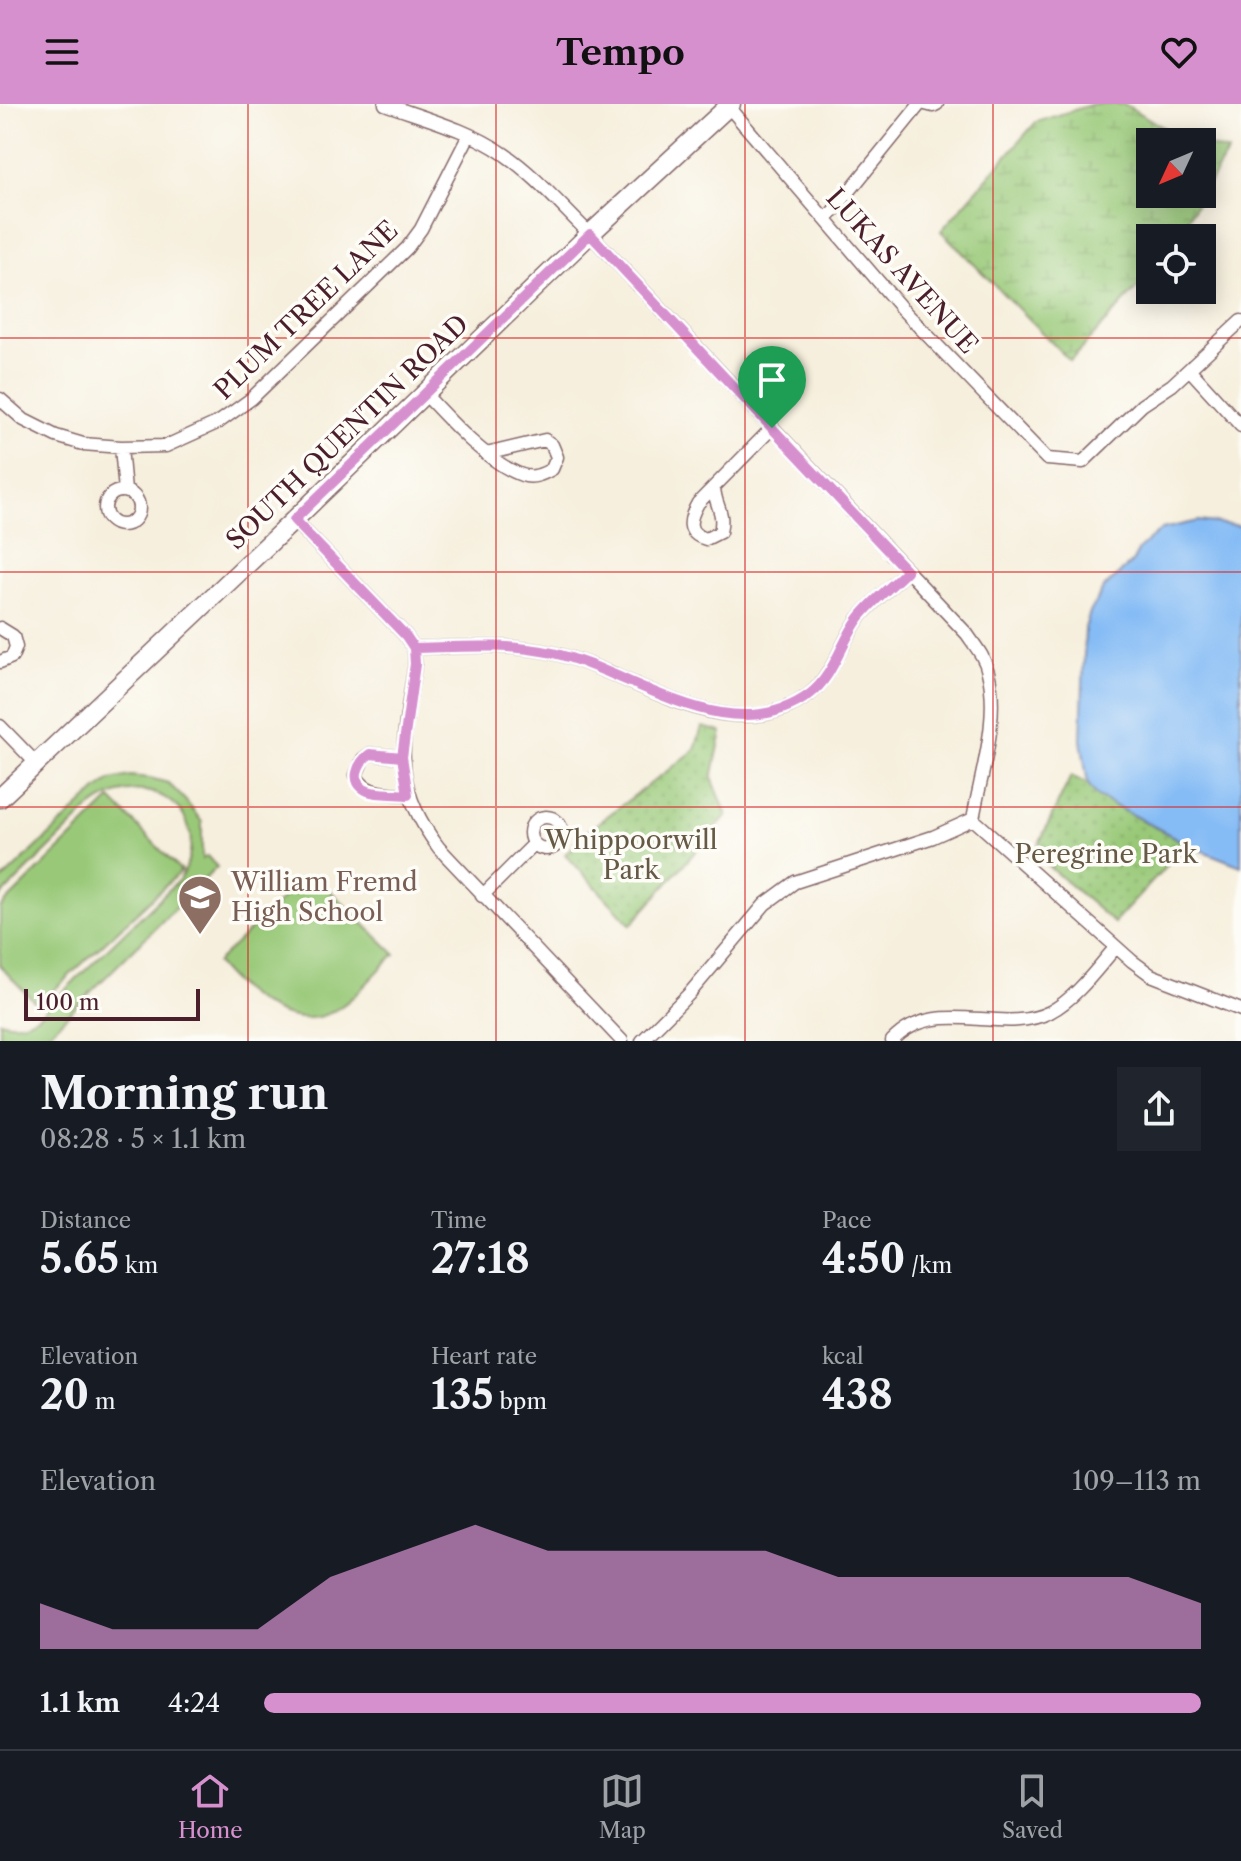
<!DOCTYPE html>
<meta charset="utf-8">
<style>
body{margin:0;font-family:"Libre Caslon Text",serif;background:#20242c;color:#f1f3f6;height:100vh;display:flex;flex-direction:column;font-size:30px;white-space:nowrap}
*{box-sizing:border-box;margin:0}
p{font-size:26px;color:#9ea1a6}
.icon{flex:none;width:44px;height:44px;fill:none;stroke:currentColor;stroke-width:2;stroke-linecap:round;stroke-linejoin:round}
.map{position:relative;height:937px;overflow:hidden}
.panel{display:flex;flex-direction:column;background:#171b24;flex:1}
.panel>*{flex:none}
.needle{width:52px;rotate:226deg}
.buttons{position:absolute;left:1136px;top:24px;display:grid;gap:16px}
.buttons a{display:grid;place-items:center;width:80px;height:80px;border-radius:0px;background:#171b24;box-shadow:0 4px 20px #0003;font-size:40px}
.scale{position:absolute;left:24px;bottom:20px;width:176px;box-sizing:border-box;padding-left:8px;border:4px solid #4a1f2b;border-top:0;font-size:22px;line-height:28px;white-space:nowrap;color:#4a1f2b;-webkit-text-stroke:6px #fdfcf7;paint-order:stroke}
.pin{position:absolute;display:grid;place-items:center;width:68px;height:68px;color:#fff;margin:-82px -34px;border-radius:50% 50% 50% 0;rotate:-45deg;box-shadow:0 0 8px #0007}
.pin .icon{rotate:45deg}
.round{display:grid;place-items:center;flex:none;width:84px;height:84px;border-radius:0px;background:#20242c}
.head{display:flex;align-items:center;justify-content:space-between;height:136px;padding:0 40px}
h1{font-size:44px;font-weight:700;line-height:60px}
.metrics{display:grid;grid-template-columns:repeat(3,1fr);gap:12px;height:136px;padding:8px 40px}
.metrics div{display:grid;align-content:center}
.metrics b{font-size:40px;font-weight:700}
.metrics small{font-size:22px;font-weight:400}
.metrics p{font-size:22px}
.chart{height:224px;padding:16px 40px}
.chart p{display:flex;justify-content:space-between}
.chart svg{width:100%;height:144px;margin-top:8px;fill:#d690ce;opacity:.7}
ul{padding:0 40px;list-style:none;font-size:26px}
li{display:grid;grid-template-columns:128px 96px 1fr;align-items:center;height:60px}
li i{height:20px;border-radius:10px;background:#d690ce}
header{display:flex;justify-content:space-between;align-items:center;height:104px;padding:0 40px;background:#d690ce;color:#111;font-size:36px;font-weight:700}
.menu{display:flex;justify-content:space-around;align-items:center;height:112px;border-top:2px solid #363941;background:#171b24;font-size:22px;color:#9ea1a6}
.menu a{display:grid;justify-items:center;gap:4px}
.menu .active{color:#d690ce}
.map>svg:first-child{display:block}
.grass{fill:#99c978;stroke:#727452;stroke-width:2}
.wetland{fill:url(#wetland-marsh);stroke:#727452;stroke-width:2}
.park{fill:url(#park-dots);stroke:#727452;stroke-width:2}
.water{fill:#85bcf5;stroke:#686e90;stroke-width:2}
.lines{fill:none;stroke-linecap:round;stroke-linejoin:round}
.minor-casing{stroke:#866869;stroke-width:15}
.secondary-casing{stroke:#866869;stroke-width:21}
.minor{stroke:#fff;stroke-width:12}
.secondary{stroke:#fff;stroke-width:18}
.route-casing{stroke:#fff;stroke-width:16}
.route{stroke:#d690ce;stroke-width:10}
.grid{fill:none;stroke:#d62828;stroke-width:2;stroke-opacity:0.55}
.labels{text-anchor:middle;stroke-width:7;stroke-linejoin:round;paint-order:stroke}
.street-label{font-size:26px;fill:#4a1f2b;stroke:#fdfcf7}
.park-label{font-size:26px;fill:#665a46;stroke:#fdfcf7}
.education-label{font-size:26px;fill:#785e54;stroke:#fdfcf7;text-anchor:start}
</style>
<header><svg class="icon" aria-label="menu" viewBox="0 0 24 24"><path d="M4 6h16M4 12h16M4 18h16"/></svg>Tempo<svg class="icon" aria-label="heart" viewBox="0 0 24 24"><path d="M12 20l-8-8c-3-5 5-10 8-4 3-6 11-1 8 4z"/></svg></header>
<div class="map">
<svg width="1241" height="937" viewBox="0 0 1241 937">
<defs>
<pattern id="wetland-marsh" width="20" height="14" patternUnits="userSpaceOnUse" patternTransform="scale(2)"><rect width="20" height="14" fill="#99c978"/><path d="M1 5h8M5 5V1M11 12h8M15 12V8" fill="none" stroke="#85ac68"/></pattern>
<pattern id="park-dots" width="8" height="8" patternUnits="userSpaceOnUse" patternTransform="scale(2)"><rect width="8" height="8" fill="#99c978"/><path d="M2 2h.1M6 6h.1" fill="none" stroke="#85ac68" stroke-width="1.8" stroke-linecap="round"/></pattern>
</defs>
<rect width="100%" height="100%" fill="#fdfcf7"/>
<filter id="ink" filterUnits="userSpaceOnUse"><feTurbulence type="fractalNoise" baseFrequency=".0125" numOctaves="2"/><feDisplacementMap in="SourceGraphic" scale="16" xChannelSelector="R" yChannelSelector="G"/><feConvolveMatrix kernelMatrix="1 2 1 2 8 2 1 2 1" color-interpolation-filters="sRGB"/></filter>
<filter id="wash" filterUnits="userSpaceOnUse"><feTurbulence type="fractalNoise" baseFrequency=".006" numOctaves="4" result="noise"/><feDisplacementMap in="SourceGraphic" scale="32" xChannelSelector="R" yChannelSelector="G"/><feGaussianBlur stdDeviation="1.8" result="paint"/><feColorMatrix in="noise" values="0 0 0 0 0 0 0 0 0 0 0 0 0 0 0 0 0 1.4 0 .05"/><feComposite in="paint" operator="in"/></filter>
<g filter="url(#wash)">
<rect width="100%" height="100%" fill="#f6efdd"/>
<!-- grass -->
<path class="grass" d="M130,672l20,2 18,5 17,17 17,22v37l5,-3 10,11 -176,174h-18l-4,-4h-19v-16c14,5 26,2 38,-5l142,-137c38,-64 -32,-119 -92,-69l-88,87v-15l97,-92 14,-10z
M111,695l70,72 -143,134 -38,-39v-58z
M323,780l72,70c-19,18 -36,41 -58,55 -43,28 -95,-14 -121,-46l79,-77z"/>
<!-- wetland -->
<path class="wetland" d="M1093,0h31l59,35 12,3h-45v52h52v-50l26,8 -52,86h-26v36l-80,87 -129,-130 95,-109z"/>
<!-- park -->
<path class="park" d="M702,623l20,5 -10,46 15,37 -96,110 -66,-71 7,-6 5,-9 118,-89z
M1071,672l17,8 10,13 89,47 -73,79 -80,-69z"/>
<!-- water -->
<path class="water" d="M1198,417l43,5v340l-46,-18 -97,-51 -10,-13 -7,-44 4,-112 5,-16 13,-23 30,-28 6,-12 23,-20z"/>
</g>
<g filter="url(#ink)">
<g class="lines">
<!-- minor casing -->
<g class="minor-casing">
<path id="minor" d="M385,0c39,14 85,26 119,50 32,22 58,53 86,80l377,400c8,12 18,23 21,38 12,46 -7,101 -15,147l159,142 19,14 90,35
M925,0l8,2 4,-2
M729,3l173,202 145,150 36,3 59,-57 30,-20 69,-64
M826,116l94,-116
M1190,266l51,56
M425,290c23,25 64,70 97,81 11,4 21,-1 30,-6l5,-12 -5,-12 -7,-5 -59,14
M0,295l24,21 32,16 27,8 38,3 45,-1 53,-24 32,-23 156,-151 14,-19 48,-94
M121,343l4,44
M714,383c1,20 11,24 6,45l-14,7c-21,-6 -17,-20 -8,-36l74,-75
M105 404a17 17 0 1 1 34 0a17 17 0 1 1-34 0Z
M294,416l112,116 8,12 1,16c-11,76 -27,117 24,184l183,193
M0,524l13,8 3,11 -4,10 -12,5
M414,544c47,-1 92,-5 139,5 81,19 177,101 257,41 24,-19 31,-52 49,-76 14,-17 33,-32 48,-47
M0,622l36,37
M402,653l-32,-3 -7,5 -7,16c9,21 31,17 52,20
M530 729a16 16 0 1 1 32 0a16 16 0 1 1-32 0Z
M482,792l52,-52
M642,937l47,-47 76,-90 30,-22 138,-45 40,-18
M892,937c45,-47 108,-4 158,-29 26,-14 46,-42 65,-64"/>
</g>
<!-- secondary casing -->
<g class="secondary-casing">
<path id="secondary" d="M0,694l294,-278 296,-286 141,-130"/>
</g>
<!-- minor -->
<use href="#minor" class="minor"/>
<!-- secondary -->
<use href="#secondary" class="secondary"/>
</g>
</g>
<g class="lines" filter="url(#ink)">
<!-- route casing -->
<g class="route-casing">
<path id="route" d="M772,324l135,143c-16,16 -35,30 -48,47 -18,24 -25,58 -49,76 -80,59 -176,-22 -257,-41 -47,-10 -92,-6 -139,-5l1,16 -13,93 -32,-3c-12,8 -22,29 -2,37 11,4 28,2 40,4l-6,-38 13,-93 -1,-16 -8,-12 -112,-116 296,-286 182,194"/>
</g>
<!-- route -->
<use href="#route" class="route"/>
</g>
<!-- grid -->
<path class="grid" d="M248,0v937M496,0v937M745,0v937M993,0v937M0,234h1241M0,468h1241M0,703h1241"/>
<!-- icons -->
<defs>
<g id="school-pin" transform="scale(2.3)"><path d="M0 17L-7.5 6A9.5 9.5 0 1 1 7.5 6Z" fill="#8d6e63" stroke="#fdfcf7"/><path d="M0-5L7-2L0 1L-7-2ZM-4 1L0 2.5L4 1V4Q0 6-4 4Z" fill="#fff"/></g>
</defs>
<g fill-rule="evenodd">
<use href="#school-pin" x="200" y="793"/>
</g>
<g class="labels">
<!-- street labels -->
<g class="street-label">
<text transform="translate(902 167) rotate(48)" y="9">LUKAS AVENUE</text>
<text transform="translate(306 206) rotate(-44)" y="9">PLUM TREE LANE</text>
<text transform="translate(347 328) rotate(-44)" y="9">SOUTH QUENTIN ROAD</text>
</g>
<!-- park labels -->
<g class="park-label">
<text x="631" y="745">Whippoorwill<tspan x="631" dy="30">Park</tspan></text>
<text x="1106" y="759">Peregrine Park</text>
</g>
<!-- education labels -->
<g class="education-label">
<text x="231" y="787">William Fremd<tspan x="231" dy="30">High School</tspan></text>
</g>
</g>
</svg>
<div class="buttons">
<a><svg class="needle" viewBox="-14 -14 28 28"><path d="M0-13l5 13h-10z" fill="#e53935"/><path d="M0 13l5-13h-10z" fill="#9ea1a6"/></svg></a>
<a><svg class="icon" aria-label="locate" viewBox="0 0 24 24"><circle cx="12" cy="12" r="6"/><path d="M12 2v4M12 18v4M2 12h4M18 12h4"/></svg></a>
</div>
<div class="scale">100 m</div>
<div class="pin" style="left:772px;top:324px;background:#1e9e55"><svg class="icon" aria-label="arrive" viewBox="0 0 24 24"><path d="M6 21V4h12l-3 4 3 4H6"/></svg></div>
</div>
<section class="panel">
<div class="head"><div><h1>Morning run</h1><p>08:28 · 5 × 1.1 km</p></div><a class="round"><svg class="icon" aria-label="share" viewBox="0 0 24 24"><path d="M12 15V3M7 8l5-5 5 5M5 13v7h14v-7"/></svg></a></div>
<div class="metrics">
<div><p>Distance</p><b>5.65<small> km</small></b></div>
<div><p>Time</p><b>27:18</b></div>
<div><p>Pace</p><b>4:50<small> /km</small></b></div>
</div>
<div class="metrics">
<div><p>Elevation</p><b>20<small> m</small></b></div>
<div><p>Heart rate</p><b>135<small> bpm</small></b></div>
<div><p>kcal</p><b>438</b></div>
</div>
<div class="chart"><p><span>Elevation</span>109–113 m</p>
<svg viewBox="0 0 160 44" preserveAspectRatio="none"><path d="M0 44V30L10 38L20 38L30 38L40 22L50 14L60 6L70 14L80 14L90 14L100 14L110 22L120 22L130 22L140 22L150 22L160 30V44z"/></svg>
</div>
<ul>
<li><b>1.1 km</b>4:24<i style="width:100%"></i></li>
</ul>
</section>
<nav class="menu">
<a class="active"><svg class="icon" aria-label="home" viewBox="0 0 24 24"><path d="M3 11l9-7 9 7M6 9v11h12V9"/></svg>Home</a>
<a><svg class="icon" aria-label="map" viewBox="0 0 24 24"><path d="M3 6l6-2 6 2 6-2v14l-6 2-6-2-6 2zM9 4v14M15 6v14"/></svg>Map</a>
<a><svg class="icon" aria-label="saved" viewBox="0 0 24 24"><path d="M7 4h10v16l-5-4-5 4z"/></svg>Saved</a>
</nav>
